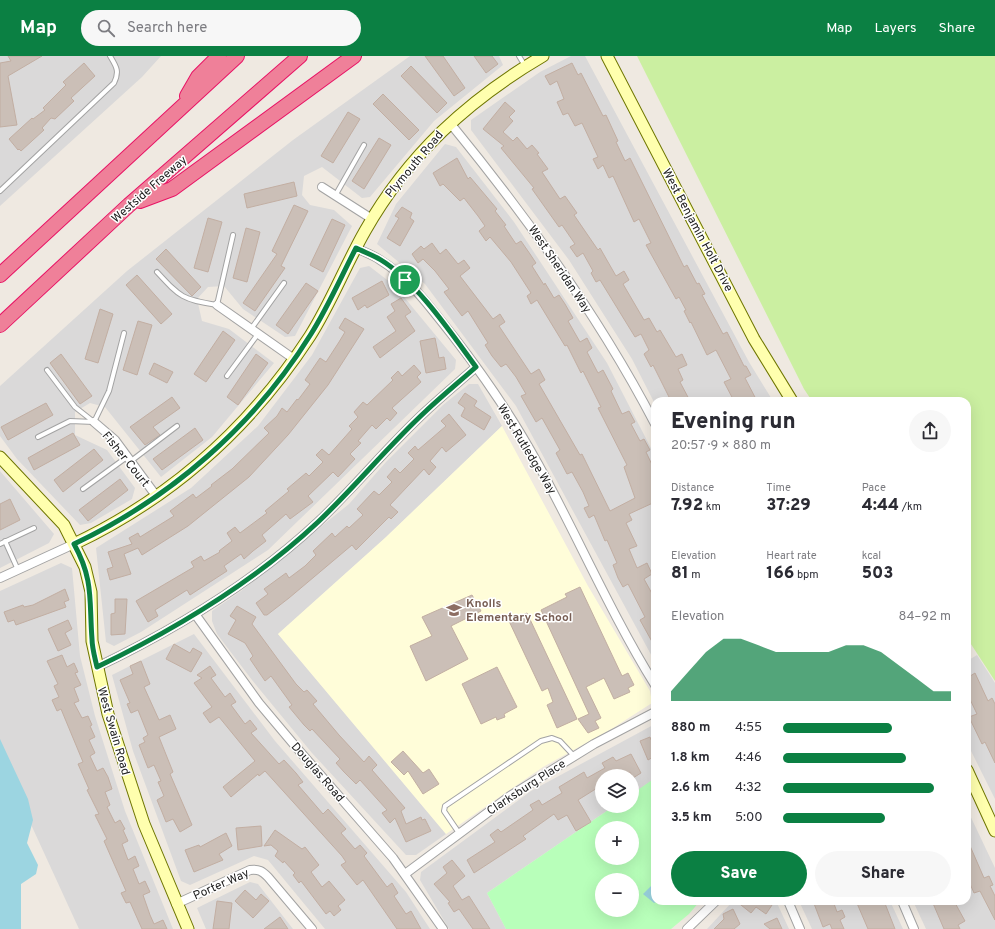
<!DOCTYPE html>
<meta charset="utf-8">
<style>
body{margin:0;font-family:Overpass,sans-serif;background:#f7f7f7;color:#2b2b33;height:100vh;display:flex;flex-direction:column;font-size:15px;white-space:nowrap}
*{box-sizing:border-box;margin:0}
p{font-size:13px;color:#7c7c81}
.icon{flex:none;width:22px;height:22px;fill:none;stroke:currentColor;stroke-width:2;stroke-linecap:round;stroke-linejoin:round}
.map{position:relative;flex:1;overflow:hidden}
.side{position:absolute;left:651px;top:341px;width:320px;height:508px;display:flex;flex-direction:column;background:#fff;border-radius:12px;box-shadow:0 4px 16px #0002}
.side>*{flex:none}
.tools{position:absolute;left:595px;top:713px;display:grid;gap:8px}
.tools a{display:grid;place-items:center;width:44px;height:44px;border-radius:50%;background:#fff;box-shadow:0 4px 16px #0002;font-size:20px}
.pin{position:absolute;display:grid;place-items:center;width:34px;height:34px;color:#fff;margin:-17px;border:2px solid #fff;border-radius:50%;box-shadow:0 1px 4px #0007}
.round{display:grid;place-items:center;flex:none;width:42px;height:42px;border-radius:21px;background:#f7f7f7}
.overview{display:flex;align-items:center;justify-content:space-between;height:68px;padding:0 20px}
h1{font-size:22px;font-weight:800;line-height:30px}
.stats{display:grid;grid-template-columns:repeat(3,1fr);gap:6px;height:68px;padding:4px 20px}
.stats div{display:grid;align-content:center}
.stats b{font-size:17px;font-weight:800}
.stats small{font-size:11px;font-weight:400}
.stats p{font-size:11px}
.chart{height:112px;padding:8px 20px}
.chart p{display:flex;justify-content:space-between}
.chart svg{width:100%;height:72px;margin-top:4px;fill:#0b8043;opacity:.7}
.cta{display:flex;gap:8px;margin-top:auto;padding:8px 20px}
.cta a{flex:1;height:46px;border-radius:24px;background:#0b8043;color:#fff;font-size:16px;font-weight:800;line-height:46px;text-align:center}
.cta a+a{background:#f7f7f7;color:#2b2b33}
ul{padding:0 20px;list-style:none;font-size:13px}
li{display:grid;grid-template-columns:64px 48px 1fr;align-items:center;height:30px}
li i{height:10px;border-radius:5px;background:#0b8043}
header{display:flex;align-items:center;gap:24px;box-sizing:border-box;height:56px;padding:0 20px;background:#0b8043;color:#fff}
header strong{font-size:19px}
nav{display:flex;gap:22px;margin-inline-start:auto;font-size:14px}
.search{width:280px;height:36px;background:#f7f7f7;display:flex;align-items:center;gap:10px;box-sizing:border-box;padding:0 14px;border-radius:22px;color:#7c7c81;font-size:15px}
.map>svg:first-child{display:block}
.residential{fill:#dad9d9}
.education{fill:#fffdd9}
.grass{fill:#cbefa1}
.park{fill:#b8ffba;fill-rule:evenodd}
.water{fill:#9cd5e1}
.building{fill:#cbbfb7;stroke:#c2aea2}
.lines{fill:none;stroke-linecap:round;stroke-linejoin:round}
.lane-casing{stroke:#a3a3a3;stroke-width:6}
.street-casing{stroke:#a3a3a3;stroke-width:10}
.secondary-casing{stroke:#6f7600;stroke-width:13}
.highway-casing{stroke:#e81365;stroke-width:16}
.lane{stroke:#fff;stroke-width:4}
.street{stroke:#fff;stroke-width:8}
.secondary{stroke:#ffffae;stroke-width:11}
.highway{stroke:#ef8099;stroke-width:14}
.route-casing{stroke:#fff;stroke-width:8}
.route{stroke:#0b8043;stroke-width:5}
.labels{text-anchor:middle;stroke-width:3;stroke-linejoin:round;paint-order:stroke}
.street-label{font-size:12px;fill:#1c1c1c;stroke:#fff}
.education-label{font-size:12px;font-weight:bold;fill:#785e54;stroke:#fff;text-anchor:start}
</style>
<header>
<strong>Map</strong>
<div class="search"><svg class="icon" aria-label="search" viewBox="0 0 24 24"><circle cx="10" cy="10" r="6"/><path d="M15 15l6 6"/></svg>Search here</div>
<nav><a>Map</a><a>Layers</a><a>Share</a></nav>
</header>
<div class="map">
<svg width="995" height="873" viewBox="0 0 995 873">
<rect width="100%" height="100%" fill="#efe9e1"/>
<!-- residential -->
<path class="residential" d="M0,0h161l-19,21 -142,129z
M410,0h89l4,9 -69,56 -64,76 -8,1 -40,-31 -18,9 -2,19 8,10 24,5 18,16 -57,110 -10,1 -42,-28 -19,-23 -16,1 -11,12 5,22 27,8 45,34 -62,74 -51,40 -56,-70 -15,-4 -15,9v23l32,15 28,38 -3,11 -41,24 -11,2 -63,-66 -17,-23v-50l127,-115 166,-131z
M571,0h14l164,306 24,39h-118v3l-23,-45 -63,-99 -98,-130v-10l69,-48z
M445,88l11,3 58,75 93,141 48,93v206l-139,-256 -91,-122 -48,-40 19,-40z
M369,210l26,20 61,74 -1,9 -187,181 -127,82 -27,14 -8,-4 -10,-94 95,-60 67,-62 54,-71 48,-87z
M469,328h9l24,42 -117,112 -107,96 168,200 -30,21h-10l-94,-102 -60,-73 -35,-46 -5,-13v-10l29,-20 108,-87 37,-42 57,-57z
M0,415l54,63 -5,9 -49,25z
M61,507l11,5 8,88 15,60 30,95 48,118h-94l-79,-172v-166z
M194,578l81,107 131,151 24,37h-105l-57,-69 -14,-4 -64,29 -9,-4 -48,-130 -21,-76z
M977,599l18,28v116l-28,-56v-82z
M655,668v61l-3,-4 -20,13v-18h-30v30h12l-127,87 19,36h-57l-29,-49 1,-8 110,-81z
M967,753l28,59v61h-69l-13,-28h54z
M250,826l8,2 35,45h-87l-9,-21z
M733,845h43l13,28h-82z
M799,845h91l13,28h-91z"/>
<!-- education -->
<path class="education" d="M502,370l86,160 62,105 2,12 -39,25 -70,39 -97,67 -168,-200 107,-96z"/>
<!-- grass -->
<path class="grass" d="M637,0h358v625l-28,-43v-237h-155l-8,-12z"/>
<!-- park -->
<path class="park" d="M652,724l3,5v116h45l-11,13 -18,15h-165l-19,-36 127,-87h18v-12zM602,772h30v30h-30zM602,824h30v30h-30z"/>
<!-- water -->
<path class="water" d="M0,683l28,60 5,21 -6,23 11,22 -2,9 -15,10v45h-21z
M655,826v19h3l-4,2 -11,-9z"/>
<!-- building -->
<path class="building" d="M8,0h34l-34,20 9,49 -17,2v-64l11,-2z
M425,0h18l22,32 -11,8z
M474,0h18l6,8 -12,9z
M84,7l11,13 -24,22 3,3 -19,18 -4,-1 -9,10 2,2 -23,21 -2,-2 -1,1 -9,-11 23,-21 1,1 12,-9 -2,-2 23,-23 -3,-3z
M572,7l6,12 3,-2 22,43 3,-1 12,26 -2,1 9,19 5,-3 54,109 3,-2 10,19 2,-1 6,11 -3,1 21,39 4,-2 17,34h2l5,9 -6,3 12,23h-23l-10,-19 7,-3 -15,-29 -9,5 -16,-33 -1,1 -6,-12 2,-1 -7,-13 -3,2 -30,-54 5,-2 -12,-24 -5,3 -21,-46 -4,2 -6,-13 -5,4 -5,-10 5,-2 -16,-34 -7,3 -7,-13 -5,2 -6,-13 7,-3 -7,-18 -7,4 -5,-9z
M411,10l36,37 -10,10 -36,-37z
M383,38l36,36 -10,10 -36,-36z
M505,46l10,9 -6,6 4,4 -10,11 10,9 4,-4 10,12 5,-4 7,8 -2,1 11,15 -6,3 18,27 5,-3 12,17 -3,2 24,35 2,-2 16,28 8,-5 5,9 -6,4 21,36 5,-2 8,14 3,-2 16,27 6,-3 5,11 -9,4 5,11 -3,2 10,19h-19l-18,-36 -2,2 -7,-13 5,-4 -8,-16 -6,3 -35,-57 -4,2 -5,-9 2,-2 -10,-18 -6,4 -7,-10 5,-3 -13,-19 -3,2 -27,-38 2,-1 -33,-40 3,-2 -21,-17z
M348,56l12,7 -27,44 -12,-7z
M379,82l12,7 -27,44 -12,-8z
M457,102l11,21 2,-2 27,32 -2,2 11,14 -2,1 12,18 5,-3 9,13 6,9 -4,3 12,19 1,-2 9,15 5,-3 6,9 8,14 -5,3 12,21 7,-4 5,10 -5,4 11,21 5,-3 10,19 -2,2 11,23 7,-3 6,11 -4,2 9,17 4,-2 6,11 -4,2 9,19v31l-26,12 3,6 -6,3 11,23 -8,3 8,19 10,-5 5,11 -8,5 11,20v48l-15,-27 5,-3 -17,-33 -5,3 -5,-9 -5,-13 4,-2 -10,-23 -2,1 -11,-26 -5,3 -5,-10 5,-2 -6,-14 -11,-20 -5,2 -11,-21 4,-3 -18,-32 -6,4 -15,-26 5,-2 -10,-17 -10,-13 -5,3 -9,-11 -7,-11 3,-2 -20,-32 -6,5 -18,-24 5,-3 -14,-18 -12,-12 -5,4 -6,-9 9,-8 3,3 8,-6 8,11 6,-5 12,15 6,-4 6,8 -10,8 33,43 7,-5 5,8 -6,4 32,48 8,-5 6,11 -6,4 41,71 2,-1 28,57 25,-13 -11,-31 3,-2 -29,-57 3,-1 -18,-36 -2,2 -14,-28 -2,1 -28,-46 -6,4 -4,-8 4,-3 -20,-31 -21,-25 -4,4 -7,-10 6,-5 -7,-10 -14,-18 -4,3 -17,-17 -3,2 -7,-13z
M294,126l3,14 -50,12 -3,-14z
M294,149l14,6 -27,55 4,2 -30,43 -12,-8 34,-49 -5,-3z
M402,151l10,6 -2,5 4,3 -14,25 -13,-8 12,-20 -4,-2z
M208,162l14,4 -14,50 -14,-4z
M332,163l13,6 -22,47 -13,-7z
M246,172l14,4 -13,50 -14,-4z
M166,193l35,38 -9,9 -36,-37z
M137,219l35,39 -11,10 -35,-39z
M382,225l7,14 -22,13 -2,-3 -7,5 -6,-12z
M306,227l12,8 -30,43 -12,-9z
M401,242l10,14 -6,4 10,15 -35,27 -7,-11 23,-16 -9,-14 8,-6 -4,-7z
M100,253l13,5 -15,49 -13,-4z
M345,262l19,11 -36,56 -40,50 -39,42 -61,49 -46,29 -4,-7 -14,6 7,20 -21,6 -3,-11 6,-2 -5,-15 24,-8 -3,-6 9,-5 2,4 34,-21 -4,-5 23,-17 3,4 16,-12 -1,-1 21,-16 37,-36 -5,-5 13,-12 5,-8 5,4 10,-13 1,1 12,-16 -5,-4 15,-22 6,4 13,-20 6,-10 -6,-4z
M138,265l14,4 -15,50 -14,-5z
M223,275l12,9 -29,42 -12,-8z
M435,282l4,20 5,-1 2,12 -20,4 -6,-32z
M61,298l31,42 -12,8 -30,-41z
M256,298l12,9 -30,42 -11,-8z
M154,307l19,9 -6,11 -18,-9z
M414,309l7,8 -4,4 4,5 -29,26 5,5 -7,8 -3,-3 -11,11 -4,-4 -14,16 3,2 -11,11 5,5 -17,18 -5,-5 -25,24 5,6 -23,17 -4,-5 -24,21 4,6 -13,10 -9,8 -3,-5 -17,12 3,5 -37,24 -3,-5 -32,20 3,6 -10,6 -12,-21 58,-34 -3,-5 10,-6 3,5 16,-9 -1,-1 13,-10 -5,-8 8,-6 5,6 27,-20 -2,-2 24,-20 -2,-2 19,-16 3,3 14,-14 -7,-7 6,-6 7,6 23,-26 -3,-3 9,-9 -4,-5 9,-10 4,3 26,-25 -2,-2 7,-7 4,5z
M465,337l12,8 -3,5 17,11 -7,13 -23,-14 4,-8 -7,-5z
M172,341l8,11 -27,19 7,8 -15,10 -15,-18z
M46,347l7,12 -45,25 -7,-13z
M449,358l17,21 -20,17 -4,-5 -12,14 6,6 -7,8 -5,-6 -34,36 8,7 -7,7 -2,-2 -33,33 -4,-5 -63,53 -22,17h-3l-8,-12 12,-9 -4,-5 22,-16 3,5 16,-12 11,-11 -3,-4 19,-18 3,4 12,-11 2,2 14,-13 -6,-6 17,-18 5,4 13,-13 -5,-5 8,-9 5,5 14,-14 -6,-6 7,-7 3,4 28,-24 -5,-5z
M195,372l8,12 -41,30 -9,-11z
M73,377l7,12 -46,25 -6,-12z
M94,393l9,11 -40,32 -9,-12z
M120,423l8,11 -40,31 -9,-11z
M10,443l10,21 -20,10v-26z
M580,531l42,89 6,-3 6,12 -6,3 2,4 -16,7 -10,-21 -18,9 15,31 -6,3 4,7 -11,5 -10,-14 11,-5 -48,-104 26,-13 -2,-3z
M65,533l4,11 -5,2 2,5 -50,18 -2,-5 -6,2 -4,-10 19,-7 1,2 9,-2z
M472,539l9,16 -30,15 17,33 -42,22 -16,-35 22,-10 -10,-19z
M115,543h12l-2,35 -14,1v-21l4,-1z
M237,550l19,11 -4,7 44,60 8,8 3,-2 10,11 -4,3 26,31 25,27 5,-6 8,9 -5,5 33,38 -4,3 5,13 15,-7 1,3 3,-1 6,12 -25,11 -11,-24 -5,5 -8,-10 5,-3 -27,-30 -4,4 -12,-12 -8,-9 4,-4 -28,-30 -2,2 -6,-6 -15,-18 3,-2 -21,-29 -6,5 -15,-22 3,-3 -8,-13 -17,-9 8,-14 -6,-4z
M527,557l50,106 -20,9 -10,-23 6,-3 -5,-14 -6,3 -33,-70z
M68,564l4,9 -7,4 6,12 -13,6 -10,-22z
M174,588l16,9 3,-5 9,5 -11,19 -25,-13z
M62,599l5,12 7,-4 4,9 -3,1 6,12 -7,3 5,13 -5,2 8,15 6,-2 4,9 -2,1 5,11 -6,3 6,13 -5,3 7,15 6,-3 5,9 4,12 -7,3 5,13 -3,2 8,16 5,-3 5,9 -2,1 5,11 -6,3 6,16 7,-4 4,10 -6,3 6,15 6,-3 5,11 -7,3 7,20 4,9 9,-4 4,9h-25l-12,-27 -4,1 -5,-10 5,-2 -22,-50 3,-2 -12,-24 4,-1 -12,-24 2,-1 -11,-25 5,-2 -22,-53 -4,2 -5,-11 7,-3 -5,-11 4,-2 -11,-23z
M141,605l9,23 -6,3 15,33 11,-5 6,14 -17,8 14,35 -3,2 22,51 -12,7 -7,-13 -7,3 -4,-10 -5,-12 7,-4 -6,-14 3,-1 -7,-16 -6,3 -9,-23 6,-3 -2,-4 5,-3 -10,-25 -7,3 -4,-9 3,-1 -10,-23 13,-6 -3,-8z
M210,610l6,9 -5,3 14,19 5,-4 6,9 -5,3 14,19 5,-4 7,9 -6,4 28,31 5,-4 12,13 7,9 -5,3 25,29 5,-5 18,20 -5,4 14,16 5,-4 7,8 -3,3 23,31 5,-4 6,10 -4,3 12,18 5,-3 10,18h-24l-34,-49 -6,5 -16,-20 5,-3 -4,-6 -77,-85 -6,5 -1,-2 -27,23 -8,-10 32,-26 -36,-44 -9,6 -7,-10 9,-6 -18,-24 8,-5 -5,-3z
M497,611l20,40 -13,7 1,3 -8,3 -1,-3 -15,7 -19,-40z
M975,617l13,28 4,-3 3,6v59l-10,-21 -3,2 -13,-27 8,-3 -10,-21v-15z
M650,681l1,3 4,-2v18l-7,4 -8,-19z
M403,695l20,22 6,-4 10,15 -16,10 -15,-23 -4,4 -13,-13z
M631,698l10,19 -8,5 -3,-6 -8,4h-20v9l-24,15 13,22 -15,9 -9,-16 -9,5 -4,-6 -31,22 3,3 -52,34 -7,-13 28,-18 -5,-7 8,-6 3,3 32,-22 -3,-5 9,-5 3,5 20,-12 -3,-6 25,-15 3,6 18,-10 -3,-5 11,-6 3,4z
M261,770l1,20 -24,4 -2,-22z
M275,774l27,19 3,-2 14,18 -8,7 11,15 7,-6 16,19 -7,6 3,4 -7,6 -4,-5 -4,3 -25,-33 -2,2 -6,-8 2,-2 -11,-12 -1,2 -8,-7 3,-5 -7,-6 -7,1z
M226,777l6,13 -13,8 4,6 -29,12 -9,-22 14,-5 1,2z
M967,783l17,39 5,-2 4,9 -3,1 5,10v24l-15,-29 -6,2 -7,-16z
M452,804l13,16 -12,10 9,14 7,-4 21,33h-17l-14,-20 -5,3 -6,-9 2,-1 -16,-18 13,-11 -4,-6z
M245,834l11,10 5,-6 8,7 -16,17 -18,-17z
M217,845l15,2 -3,26h-16z
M736,845h32l4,4 -6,9 -10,-7 -5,6z
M813,845h20l4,11 5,-2 3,7 -5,3 4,9h-12l-2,-5 -7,3z
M856,845h28l11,28h-27z
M932,845h22l11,20 -7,4 2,4h-16z
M733,853l7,15 -6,5h-20l10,-10 -1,-5z
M280,861l8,12h-24z
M777,862l5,11h-12l-6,-5z"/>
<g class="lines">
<!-- lane casing -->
<g class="lane-casing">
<path id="lane" d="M519,0l6,10
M0,135l114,-108c6,-12 2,-17 -4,-27
M335,140l29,-51
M157,216c24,26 25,27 60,33l16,-70
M251,273l33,-46
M47,314l28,37 19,15
M227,320l31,-42
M94,366l15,-31 15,-58
M38,381l32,-16 24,1
M131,405l46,-35
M83,433l44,-32
M5,485l13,29
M0,488l34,-16
M459,777l-15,-22 1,-5 96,-65 11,-3 8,3 14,15"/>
</g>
<!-- street casing -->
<g class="street-casing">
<path id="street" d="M450,67c77,94 149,193 205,301
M322,131l50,32
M356,192c8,4 17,7 24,12 30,18 52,50 73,76 31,40 61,84 85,128 40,73 73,150 117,221
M217,249l77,54
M94,366l21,18 42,57
M0,522l74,-34
M195,558l64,89 37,44 97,111 50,71
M97,611c79,-38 157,-85 221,-145 38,-36 70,-76 108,-111 16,-15 33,-29 50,-44
M405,818l105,-78 84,-52 61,-32
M788,845l12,28
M902,845l12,28
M176,848l74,-34c9,-1 12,1 18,7l44,52
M687,873l29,-28"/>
</g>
<!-- secondary casing -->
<g class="secondary-casing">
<path id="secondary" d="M607,0l147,283 38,62
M0,401l64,68 21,42 6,25 1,49 16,73 36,110 44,105
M74,488c99,-47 176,-116 236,-208 21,-33 35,-70 55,-105 43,-76 103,-131 178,-175
M967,714l28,61"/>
</g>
<!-- highway casing -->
<g class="highway-casing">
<path id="highway" d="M187,40l11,-19 21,-21
M140,145l32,-12 182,-133
M0,219l237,-219
M0,269l129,-120 171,-149"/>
</g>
<!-- lane -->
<use href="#lane" class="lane"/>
<!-- street -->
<use href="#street" class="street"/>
<!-- secondary -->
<use href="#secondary" class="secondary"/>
<!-- highway -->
<use href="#highway" class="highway"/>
</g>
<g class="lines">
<!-- route casing -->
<g class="route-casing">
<path id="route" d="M356,192c8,4 17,7 25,12 36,22 70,73 95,107 -17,15 -34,29 -50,44 -38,35 -70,75 -108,111 -64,60 -142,107 -221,145 -2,-9 -5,-19 -5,-28 -3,-38 2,-59 -18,-95 97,-46 180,-118 237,-210 17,-27 30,-57 45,-86z"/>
</g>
<!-- route -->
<use href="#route" class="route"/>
</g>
<!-- icons -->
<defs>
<g id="school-bare" transform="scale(1.2)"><path d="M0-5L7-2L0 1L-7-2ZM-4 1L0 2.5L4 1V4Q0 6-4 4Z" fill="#8d6e63" stroke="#fff" stroke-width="2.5" paint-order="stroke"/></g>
</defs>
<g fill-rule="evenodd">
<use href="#school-bare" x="454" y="554"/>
</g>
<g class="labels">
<!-- street labels -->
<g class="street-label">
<text transform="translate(414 108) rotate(-50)" y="4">Plymouth Road</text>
<text transform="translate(149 133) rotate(-41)" y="4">Westside Freeway</text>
<text transform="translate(698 174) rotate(62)" y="4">West Benjamin Holt Drive</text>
<text transform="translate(560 213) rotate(56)" y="4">West Sheridan Way</text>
<text transform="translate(527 393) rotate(59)" y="4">West Rutledge Way</text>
<text transform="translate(126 403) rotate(51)" y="4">Fisher Court</text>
<text transform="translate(114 675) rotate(74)" y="4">West Swain Road</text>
<text transform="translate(318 716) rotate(49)" y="4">Douglas Road</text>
<text transform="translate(526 731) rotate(-33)" y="4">Clarksburg Place</text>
<text transform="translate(221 828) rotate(-24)" y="4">Porter Way</text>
</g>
<!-- education labels -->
<g class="education-label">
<text x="466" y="551">Knolls<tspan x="466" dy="14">Elementary School</tspan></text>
</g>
</g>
</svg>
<div class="tools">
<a><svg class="icon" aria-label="layers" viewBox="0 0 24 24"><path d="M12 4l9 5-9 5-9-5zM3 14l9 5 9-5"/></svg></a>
<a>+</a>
<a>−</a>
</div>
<div class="pin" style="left:405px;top:224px;background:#1e9e55"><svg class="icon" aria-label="arrive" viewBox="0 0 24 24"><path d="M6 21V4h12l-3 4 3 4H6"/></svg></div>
<section class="side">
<div class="overview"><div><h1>Evening run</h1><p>20:57 · 9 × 880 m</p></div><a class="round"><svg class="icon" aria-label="share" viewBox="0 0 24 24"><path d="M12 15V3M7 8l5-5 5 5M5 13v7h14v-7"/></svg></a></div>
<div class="stats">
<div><p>Distance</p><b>7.92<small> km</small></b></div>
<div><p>Time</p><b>37:29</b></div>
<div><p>Pace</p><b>4:44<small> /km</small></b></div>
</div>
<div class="stats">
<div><p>Elevation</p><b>81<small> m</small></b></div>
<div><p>Heart rate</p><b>166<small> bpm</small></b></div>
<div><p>kcal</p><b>503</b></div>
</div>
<div class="chart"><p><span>Elevation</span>84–92 m</p>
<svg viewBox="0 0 160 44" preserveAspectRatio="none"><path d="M0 44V38L10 26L20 14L30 6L40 6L50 10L60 14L70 14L80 14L90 14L100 10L110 10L120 14L130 22L140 30L150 38L160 38V44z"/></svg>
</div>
<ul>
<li><b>880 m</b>4:55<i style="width:65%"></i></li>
<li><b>1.8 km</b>4:46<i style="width:73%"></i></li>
<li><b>2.6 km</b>4:32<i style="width:90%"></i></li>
<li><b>3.5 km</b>5:00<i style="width:61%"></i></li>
</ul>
<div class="cta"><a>Save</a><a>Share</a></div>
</section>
</div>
